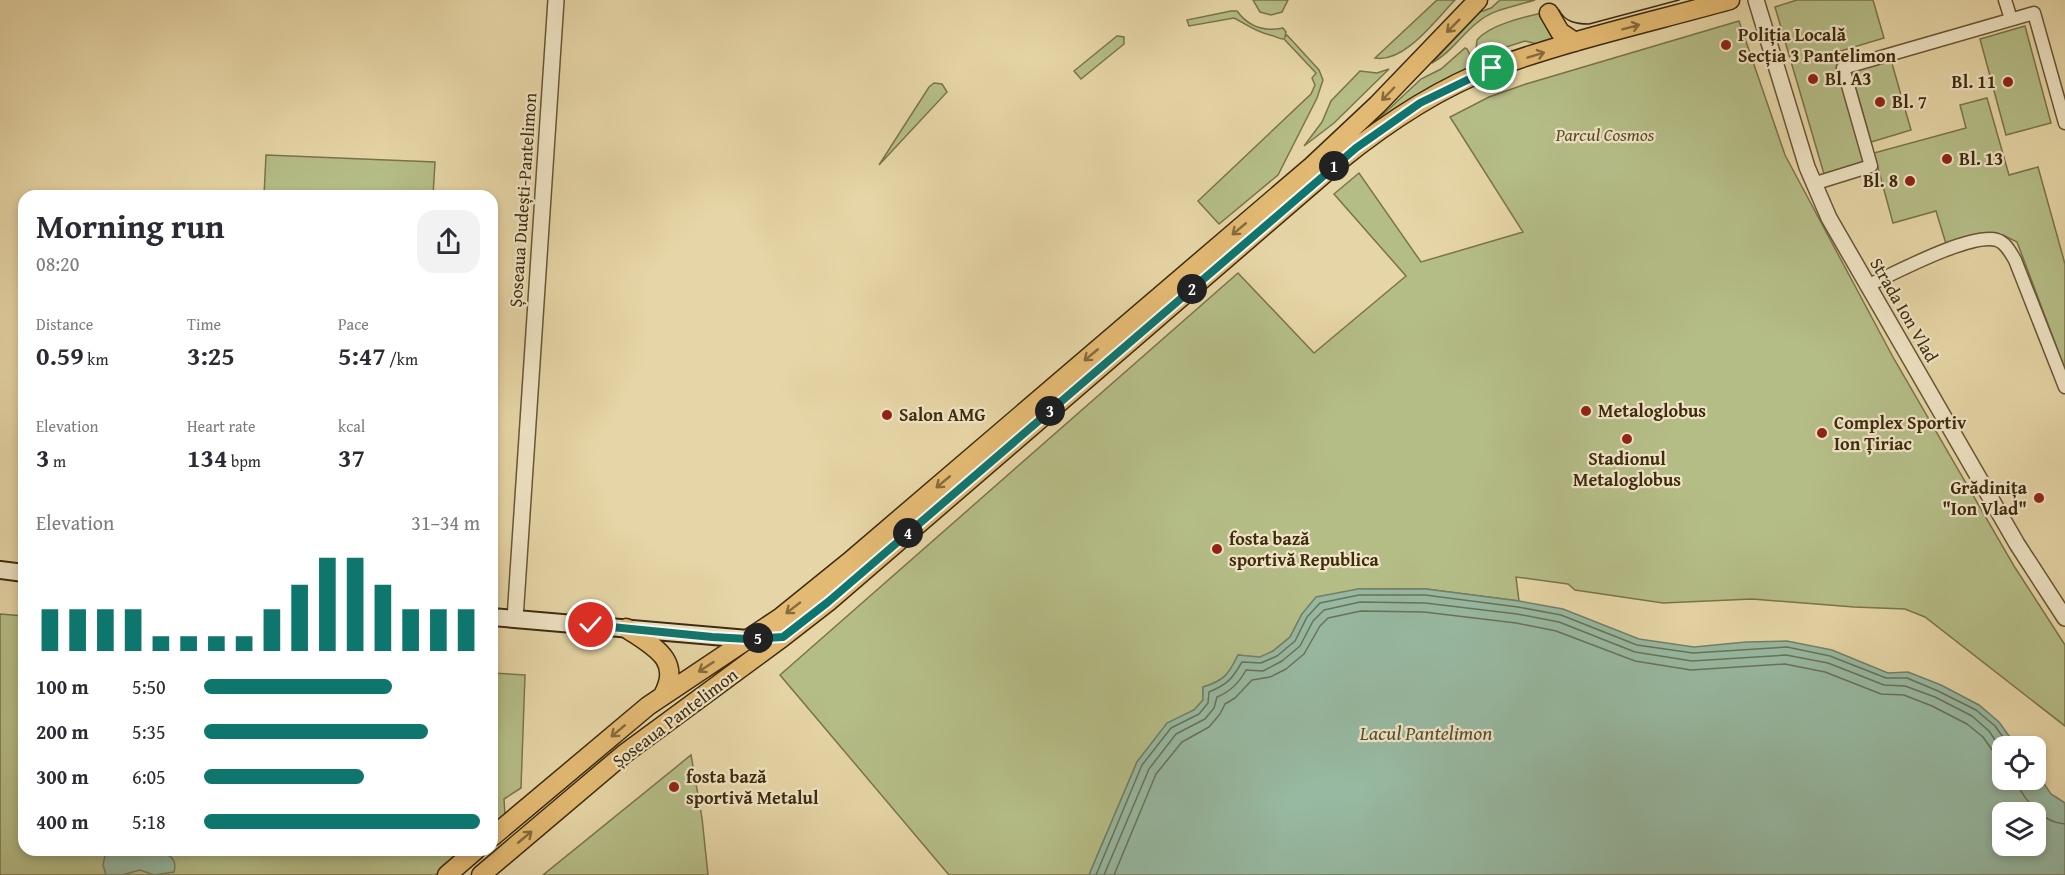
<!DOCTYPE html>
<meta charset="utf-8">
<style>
body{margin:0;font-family:"Gentium Book Plus",serif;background:#f2f2f3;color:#2b2b33;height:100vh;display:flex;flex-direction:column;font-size:22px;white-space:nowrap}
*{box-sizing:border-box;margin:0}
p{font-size:20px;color:#7c7c81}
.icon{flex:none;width:33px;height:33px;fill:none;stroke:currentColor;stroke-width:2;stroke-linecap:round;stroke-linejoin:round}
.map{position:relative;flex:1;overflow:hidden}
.panel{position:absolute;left:18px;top:190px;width:480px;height:666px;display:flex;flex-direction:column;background:#fff;border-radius:18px;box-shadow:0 3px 9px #0003}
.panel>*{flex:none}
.buttons{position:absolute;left:1992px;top:736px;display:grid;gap:12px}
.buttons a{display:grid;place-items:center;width:54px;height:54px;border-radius:12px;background:#fff;box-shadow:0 3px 9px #0003;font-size:30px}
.pin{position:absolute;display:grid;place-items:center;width:51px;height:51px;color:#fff;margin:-26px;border:3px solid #fff;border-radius:50%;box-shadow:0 2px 6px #0007}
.km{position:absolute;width:30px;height:30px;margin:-15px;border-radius:50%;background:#222;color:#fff;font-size:16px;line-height:30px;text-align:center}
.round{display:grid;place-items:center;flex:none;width:63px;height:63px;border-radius:18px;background:#f2f2f3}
.overview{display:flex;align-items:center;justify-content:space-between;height:102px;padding:0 18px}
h1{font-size:33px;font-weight:700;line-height:45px}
.stats{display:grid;grid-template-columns:repeat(3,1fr);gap:9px;height:102px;padding:6px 18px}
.stats div{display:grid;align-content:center}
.stats b{font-size:26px;font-weight:700}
.stats small{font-size:16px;font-weight:400}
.stats p{font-size:16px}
.chart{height:168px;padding:12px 18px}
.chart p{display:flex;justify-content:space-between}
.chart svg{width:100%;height:108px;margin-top:6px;stroke:#0f766e;stroke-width:6}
ul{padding:0 18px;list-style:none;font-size:20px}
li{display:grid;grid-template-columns:96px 72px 1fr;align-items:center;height:45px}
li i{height:15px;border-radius:8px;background:#0f766e}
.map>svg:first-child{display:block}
.green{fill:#b5bd87;stroke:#7a744a;stroke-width:1.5}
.water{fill:#97b9a2;stroke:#738067;stroke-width:1.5;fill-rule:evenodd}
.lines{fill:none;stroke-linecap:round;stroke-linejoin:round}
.shore{stroke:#6a7258;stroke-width:1.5}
.minor-casing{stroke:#685634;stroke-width:15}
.tertiary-casing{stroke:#685634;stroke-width:18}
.secondary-casing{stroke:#3e2b0e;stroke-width:20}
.primary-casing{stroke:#3e2b0e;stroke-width:21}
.minor{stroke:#efe4c5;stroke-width:12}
.tertiary{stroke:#efe4c5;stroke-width:15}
.secondary{stroke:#efe4c5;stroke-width:16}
.primary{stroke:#e3ba73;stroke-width:18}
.tram{stroke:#3e2b0e;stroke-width:1.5}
.oneway{stroke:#886b3b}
.route-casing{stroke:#fff;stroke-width:12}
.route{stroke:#0f766e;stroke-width:8}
.poi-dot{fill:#8f2418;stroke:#efe4c5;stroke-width:2}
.labels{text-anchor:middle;stroke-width:4.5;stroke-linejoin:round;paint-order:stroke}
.poi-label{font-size:18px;font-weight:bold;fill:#3e2b0e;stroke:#efe4c5;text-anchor:start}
.park-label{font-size:18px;font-style:italic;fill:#564826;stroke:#efe4c5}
.street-label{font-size:18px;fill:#3e2b0e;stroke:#efe4c5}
.water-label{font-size:20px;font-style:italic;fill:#544e33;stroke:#efe4c5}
</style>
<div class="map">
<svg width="2065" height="875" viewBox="0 0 2065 875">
<rect width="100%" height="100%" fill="#e6d5a6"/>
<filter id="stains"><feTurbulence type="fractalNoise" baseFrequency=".00333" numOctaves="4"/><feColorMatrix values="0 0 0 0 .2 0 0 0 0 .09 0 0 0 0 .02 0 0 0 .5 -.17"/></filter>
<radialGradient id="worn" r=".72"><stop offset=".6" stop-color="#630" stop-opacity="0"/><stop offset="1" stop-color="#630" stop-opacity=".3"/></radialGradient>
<!-- green -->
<path class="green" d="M1253,0h35l-6,12 -11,3 -11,-3z
M1437,0h18c-19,19 -50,63 -80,58z
M1500,0h35c-19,6 -42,9 -57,22 -17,13 -27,31 -46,41l48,-51 11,-4z
M1797,0h76l11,38 -50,15 32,108 -42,13 -49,-167z
M1231,11h6c11,15 27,21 46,17l3,4 -1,5 2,-2 32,35 4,10 -6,18 -39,77 -59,49 -21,-23 113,-107 4,-9 -3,-7 4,-5 -32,-34c-6,0 -8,-3 -14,-4 -16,-4 -22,-10 -36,-17l-45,8 -2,-6z
M1542,13l5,15 7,11 -17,5 -12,-3 -44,14 -5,-6 1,-9c12,-15 47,-23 65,-27z
M1739,21l46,134 109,204 120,207 51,79v81l-140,-109 -20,-8 -51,-2 -102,-8 -89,4 -88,-13 -7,-6 -52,-7 3,24 -93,-12h-68l-56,25 -12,23 -17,14 -13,7 -22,-3c-9,19 -14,26 -35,32v13l-9,10 -27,14 -30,38 -48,113h-140l-169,-200 458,-402 76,80 92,-77 -72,-82 25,-21 62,89 102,-30 -73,-115 39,-20 37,-13z
M2025,26l26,97 -45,12 -26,-96z
M1117,36l7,1v7l-43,35 -7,-8z
M1465,48l2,1 8,15 -2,4 -99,55 47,-44 20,-10z
M1891,60l20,70 -40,12 -20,-71z
M1389,69l-55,54 -30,23 18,-24 9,-21 29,-30 17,2z
M934,83l8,1 5,8 -68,73 50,-78z
M1987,98l22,77 29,-8 27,97v105l-48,-127 -14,-7 -22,1 -34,11 -11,-36 -43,12 -19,-70 92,-25 -6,-23z
M266,155l169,7 -2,34h-169z
M0,614l24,2v234l440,1 -29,24h-435z
M492,673l33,2 -4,113 -17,11 1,17 -13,11z
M691,755l11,63 6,57h-165z"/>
<!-- water -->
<path class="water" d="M1358,589h68l93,12 44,8 76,30 55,8 52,-5 41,-1 45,9 56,23 20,-1 33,13 38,20 20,17 18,25h-15v33h34v-8l15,22 14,9v72h-976l48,-113 30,-39 27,-13 9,-10v-13c21,-6 26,-13 35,-32l22,2 13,-6 17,-14 12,-23 14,-17zM2002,813h34v33h-34z
M106,851c16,-1 77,-9 68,21l-20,3 -14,-5 -18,5h-16l-3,-10z"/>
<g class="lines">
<!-- shore -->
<path class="shore" d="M2015,780c9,19 27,43 50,44
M1096,875l46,-110 29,-37 28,-14 9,-11 1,-11c19,-8 23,-13 33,-30l19,1 16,-7 18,-15 12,-24 13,-14 39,-8h66l93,12 43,8 76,30 56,8 94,-6 43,9 56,22h21l31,13 38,19 19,16 15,21
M1104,875l45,-106 27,-35 29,-15 9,-11 3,-11c13,-5 22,-14 29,-27l17,1 19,-10 18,-15 13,-25 11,-11 36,-8 65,1 92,11 42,8 76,30 57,9 94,-6 42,8 56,22 21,1 30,11 37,19 17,15 13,19
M1114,875l42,-101 26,-32 27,-15 11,-13 5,-10 10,-6 17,-18 18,-3 16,-8 18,-15 16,-28 8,-8 33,-7 63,1 92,11 40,8 79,30 56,9 94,-6 40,8 56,22 23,1 28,11 35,18 16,13 19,27"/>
<!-- minor casing -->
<g class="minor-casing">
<path id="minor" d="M2005,0l6,19
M1813,184l58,-18 -28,-98 191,-55 31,110
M1867,286c26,-12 104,-54 130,-46 9,3 13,12 18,20l50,127"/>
</g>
<!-- tertiary casing -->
<g class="tertiary-casing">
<path id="tertiary" d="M1756,0l51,167 22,51 188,326 48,74
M515,619l41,-619"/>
</g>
<!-- secondary casing -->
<g class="secondary-casing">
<path id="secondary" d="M0,570l24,3
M492,617l256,22"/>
</g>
<!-- primary casing -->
<g class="primary-casing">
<path id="primary" d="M1549,13l11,19 15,10
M626,628c26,18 57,31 37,67
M492,837l156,-131 133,-89 68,-55 463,-396 65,-61 101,-105
M447,875l29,-25
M481,875l143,-121 159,-117 45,-35 510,-440c47,-38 98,-73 155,-94 77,-28 158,-46 237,-68"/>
</g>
<!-- minor -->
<use href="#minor" class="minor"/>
<!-- tertiary -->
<use href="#tertiary" class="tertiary"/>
<!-- secondary -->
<use href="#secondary" class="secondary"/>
<!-- primary -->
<use href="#primary" class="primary"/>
<!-- tram -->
<path class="tram" d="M1559,10c6,12 17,14 30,14l90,-24"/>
</g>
<!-- one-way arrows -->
<defs><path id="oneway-shaft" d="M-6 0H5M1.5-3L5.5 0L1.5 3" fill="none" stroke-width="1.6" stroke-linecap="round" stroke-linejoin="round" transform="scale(1.5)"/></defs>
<g class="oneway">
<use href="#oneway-shaft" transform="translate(1453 26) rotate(135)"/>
<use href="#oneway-shaft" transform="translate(1631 27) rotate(-15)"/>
<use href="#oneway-shaft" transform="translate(1536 55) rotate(-17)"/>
<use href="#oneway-shaft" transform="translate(1388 94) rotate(134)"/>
<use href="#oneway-shaft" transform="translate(1239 229) rotate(140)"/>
<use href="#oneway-shaft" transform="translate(1091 355) rotate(140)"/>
<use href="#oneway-shaft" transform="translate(943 482) rotate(140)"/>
<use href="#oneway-shaft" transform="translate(793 608) rotate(142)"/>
<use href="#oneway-shaft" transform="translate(706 667) rotate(147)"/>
<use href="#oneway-shaft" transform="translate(618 731) rotate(140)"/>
<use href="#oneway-shaft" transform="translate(525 837) rotate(-40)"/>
</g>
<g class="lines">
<!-- route casing -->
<g class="route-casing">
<path id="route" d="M591,625l121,12 36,2 35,-2 45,-35 528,-454 64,-45 72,-35"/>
</g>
<!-- route -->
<use href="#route" class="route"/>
</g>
<!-- markers -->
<g class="poi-dot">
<circle cx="1726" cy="45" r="6"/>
<circle cx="1813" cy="79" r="6"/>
<circle cx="2008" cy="82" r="6"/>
<circle cx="1880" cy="102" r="6"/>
<circle cx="1947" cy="159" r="6"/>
<circle cx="1910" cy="181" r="6"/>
<circle cx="1586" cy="411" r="6"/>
<circle cx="887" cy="415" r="6"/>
<circle cx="1822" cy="433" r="6"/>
<circle cx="1627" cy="439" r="6"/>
<circle cx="2039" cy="498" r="6"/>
<circle cx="1217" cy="549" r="6"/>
<circle cx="674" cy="787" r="6"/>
</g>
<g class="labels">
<!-- poi labels -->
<g class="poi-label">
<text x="1738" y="41">Poliția Locală<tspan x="1738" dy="21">Secția 3 Pantelimon</tspan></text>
<text x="1825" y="85">Bl. A3</text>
<text x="1996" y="88" text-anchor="end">Bl. 11</text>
<text x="1892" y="108">Bl. 7</text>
<text x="1959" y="165">Bl. 13</text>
<text x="1898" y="187" text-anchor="end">Bl. 8</text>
<text x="1598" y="417">Metaloglobus</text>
<text x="899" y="421">Salon AMG</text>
<text x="1834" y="429">Complex Sportiv<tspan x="1834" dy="21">Ion Țiriac</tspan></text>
<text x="1627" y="465" text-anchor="middle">Stadionul<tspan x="1627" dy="21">Metaloglobus</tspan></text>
<text x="2027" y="494" text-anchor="end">Grădinița<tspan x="2027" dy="21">"Ion Vlad"</tspan></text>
<text x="1229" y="545">fosta bază<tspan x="1229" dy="21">sportivă Republica</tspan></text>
<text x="686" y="783">fosta bază<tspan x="686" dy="21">sportivă Metalul</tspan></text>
</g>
<!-- park labels -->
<g class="park-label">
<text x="1605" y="141">Parcul Cosmos</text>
</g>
<!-- street labels -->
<g class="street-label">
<text transform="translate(523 200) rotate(-86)" y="6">Șoseaua Dudești-Pantelimon</text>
<text transform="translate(1904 310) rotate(60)" y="6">Strada Ion Vlad</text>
<text transform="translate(675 718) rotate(-37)" y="6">Șoseaua Pantelimon</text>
</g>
<!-- water labels -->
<g class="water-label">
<text x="1426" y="740">Lacul Pantelimon</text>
</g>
</g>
<rect width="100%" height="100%" filter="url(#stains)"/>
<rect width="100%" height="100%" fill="url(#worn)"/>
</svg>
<div class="buttons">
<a><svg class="icon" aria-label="locate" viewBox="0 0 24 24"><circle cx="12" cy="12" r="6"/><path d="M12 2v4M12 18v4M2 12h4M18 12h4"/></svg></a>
<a><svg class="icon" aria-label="layers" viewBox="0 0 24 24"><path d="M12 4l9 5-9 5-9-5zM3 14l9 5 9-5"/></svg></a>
</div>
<div class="pin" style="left:1492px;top:68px;background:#1e9e55"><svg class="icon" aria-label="arrive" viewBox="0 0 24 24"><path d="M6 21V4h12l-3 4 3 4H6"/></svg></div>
<div class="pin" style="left:591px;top:625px;background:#d93025"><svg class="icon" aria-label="check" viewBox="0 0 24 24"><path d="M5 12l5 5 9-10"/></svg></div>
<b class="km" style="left:1334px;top:166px">1</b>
<b class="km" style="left:1192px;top:289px">2</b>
<b class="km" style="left:1050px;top:411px">3</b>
<b class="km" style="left:908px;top:533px">4</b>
<b class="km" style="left:758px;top:638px">5</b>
<section class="panel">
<div class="overview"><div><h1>Morning run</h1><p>08:20</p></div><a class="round"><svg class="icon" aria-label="share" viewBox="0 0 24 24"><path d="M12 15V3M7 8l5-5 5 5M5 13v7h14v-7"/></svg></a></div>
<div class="stats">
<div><p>Distance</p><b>0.59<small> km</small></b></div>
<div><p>Time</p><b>3:25</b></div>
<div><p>Pace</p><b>5:47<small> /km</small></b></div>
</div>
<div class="stats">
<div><p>Elevation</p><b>3<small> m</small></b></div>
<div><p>Heart rate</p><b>134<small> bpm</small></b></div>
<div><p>kcal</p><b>37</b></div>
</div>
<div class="chart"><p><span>Elevation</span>31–34 m</p>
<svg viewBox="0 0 160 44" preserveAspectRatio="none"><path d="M5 44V27M15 44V27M25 44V27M35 44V27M45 44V38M55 44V38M65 44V38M75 44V38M85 44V27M95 44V17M105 44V6M115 44V6M125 44V17M135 44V27M145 44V27M155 44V27"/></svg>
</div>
<ul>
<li><b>100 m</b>5:50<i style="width:68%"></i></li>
<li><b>200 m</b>5:35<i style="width:81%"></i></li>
<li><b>300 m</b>6:05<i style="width:58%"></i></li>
<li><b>400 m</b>5:18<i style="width:100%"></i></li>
</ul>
</section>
</div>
